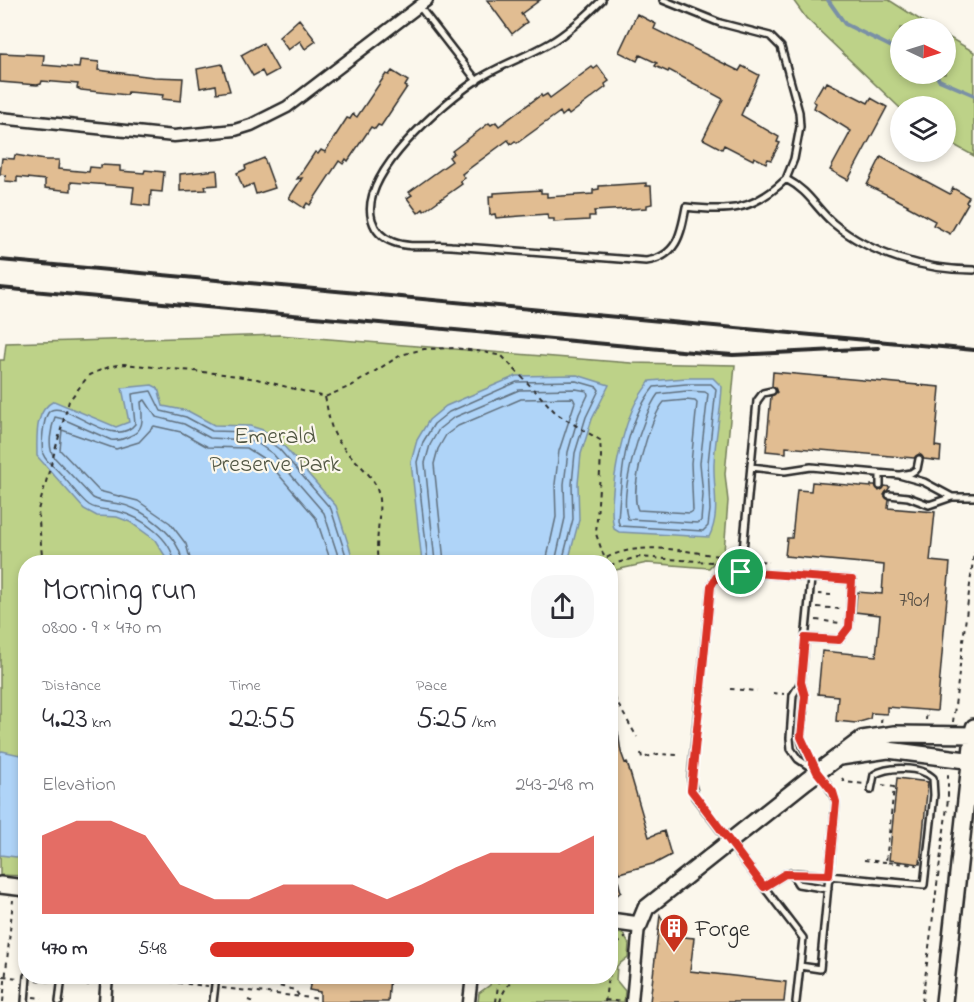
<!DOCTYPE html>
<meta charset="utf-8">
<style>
body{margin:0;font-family:"Indie Flower",sans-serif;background:#f7f7f7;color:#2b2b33;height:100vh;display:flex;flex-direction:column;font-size:22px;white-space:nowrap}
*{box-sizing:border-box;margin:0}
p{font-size:20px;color:#7c7c81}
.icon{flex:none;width:33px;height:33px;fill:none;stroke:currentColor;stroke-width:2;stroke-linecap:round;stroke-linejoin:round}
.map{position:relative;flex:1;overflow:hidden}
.panel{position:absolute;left:18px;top:555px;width:600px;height:429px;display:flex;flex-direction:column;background:#fff;border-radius:24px;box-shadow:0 3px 9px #0003}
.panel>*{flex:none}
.needle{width:39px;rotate:94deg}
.controls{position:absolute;left:890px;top:18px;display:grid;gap:12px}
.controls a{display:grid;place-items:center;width:66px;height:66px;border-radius:50%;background:#fff;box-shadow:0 3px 9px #0003;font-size:30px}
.pin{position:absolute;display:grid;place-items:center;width:51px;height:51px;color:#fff;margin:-26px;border:3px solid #fff;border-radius:50%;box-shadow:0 2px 6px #0007}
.round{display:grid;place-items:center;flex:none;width:63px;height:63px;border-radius:24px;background:#f7f7f7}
.head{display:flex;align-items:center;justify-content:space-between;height:102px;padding:0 24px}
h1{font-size:33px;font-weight:600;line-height:45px}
.figures{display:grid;grid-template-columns:repeat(3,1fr);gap:9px;height:102px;padding:6px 24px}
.figures div{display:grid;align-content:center}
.figures b{font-size:30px;font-weight:600}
.figures small{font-size:16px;font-weight:400}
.figures p{font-size:16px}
.chart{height:168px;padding:12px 24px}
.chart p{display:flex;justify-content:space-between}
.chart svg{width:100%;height:108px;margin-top:6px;fill:#d93025;opacity:.7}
ul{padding:0 24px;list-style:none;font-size:20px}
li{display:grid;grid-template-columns:96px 72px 1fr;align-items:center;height:45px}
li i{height:15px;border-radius:8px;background:#d93025}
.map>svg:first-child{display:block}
.green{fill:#bdd288;stroke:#747e5a;stroke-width:1.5}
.water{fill:#afd4f8;stroke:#7a90a6;stroke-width:1.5}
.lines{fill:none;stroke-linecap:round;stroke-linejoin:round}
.shore{stroke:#606f7d;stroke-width:1.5}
.stream{stroke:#7a90a6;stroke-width:4}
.building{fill:#e1bd92;stroke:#2b2b2b;stroke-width:1.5}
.lane-casing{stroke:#2b2b2b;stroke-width:10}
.street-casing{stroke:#2b2b2b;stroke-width:15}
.secondary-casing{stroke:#2b2b2b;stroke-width:20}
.path{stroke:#2b2b2b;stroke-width:2;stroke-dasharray:4.5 4.5;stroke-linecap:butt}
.lane{stroke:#fbf7ec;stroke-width:5}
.street{stroke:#fbf7ec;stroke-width:10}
.secondary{stroke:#fbf7ec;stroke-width:15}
.rail{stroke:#2b2b2b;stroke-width:4}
.route-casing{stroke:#fff;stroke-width:12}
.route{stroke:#d93025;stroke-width:8}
.labels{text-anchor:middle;stroke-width:4.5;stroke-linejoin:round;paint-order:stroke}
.number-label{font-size:21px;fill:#585045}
.park-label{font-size:24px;fill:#505542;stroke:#fbf7ec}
.poi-label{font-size:24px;fill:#2b2b2b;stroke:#fbf7ec;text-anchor:start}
</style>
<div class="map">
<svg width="974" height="1002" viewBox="0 0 974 1002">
<rect width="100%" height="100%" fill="#fbf7ec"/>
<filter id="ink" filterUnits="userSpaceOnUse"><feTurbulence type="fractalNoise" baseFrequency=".0167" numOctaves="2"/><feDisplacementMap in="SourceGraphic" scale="12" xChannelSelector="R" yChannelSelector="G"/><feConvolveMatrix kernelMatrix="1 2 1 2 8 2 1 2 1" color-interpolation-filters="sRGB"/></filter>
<g filter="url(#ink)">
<!-- green -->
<path class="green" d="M793,0h96l44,28h-33v46h45v-39l29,17v104l-29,-16v-34l-45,2 -94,-90z
M279,335l352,28 104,2 -10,109 3,27 -4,51 -15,16 -62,-5 -36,8 -1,-9h-584l-1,314 -25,-1v-515h4l2,-17z
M614,932l9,2 6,10 -1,13 -11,9 -1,14 9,11 -1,11h-146l1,-9 11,-8 1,-8 119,-1 1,-41z"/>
<!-- water -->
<path class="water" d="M577,375l32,10 -17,34 -11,35 -3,30 1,36 -11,42h-146l-11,-100 6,-22 12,-20 17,-14 70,-30z
M686,378h27l9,9c-1,25 -7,51 -8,76 -1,26 7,50 -5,74l-90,-5 -5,-3c-7,-31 7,-96 21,-125 4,-8 10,-16 15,-23z
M152,385l6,3 5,18 25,5 26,14 36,1 13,4 20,15 53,61 18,56h-185l-14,-22 -25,-18 -13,-5 -20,-1 -13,-7 -47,-53c0,-19 -3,-45 17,-55l62,26 13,-5 -7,-34z
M2,751l23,5v102l-25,-3v-103z"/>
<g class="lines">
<!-- shore -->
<path class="shore" d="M686,384h25l5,5 -8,74 2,47 -2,16 -5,5 -83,-5 -2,-5c3,-46 6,-97 36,-134z
M687,391l18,1 3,2 -8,69 3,32 -2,26 -3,2 -70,-4c-10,-24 14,-104 30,-125z
M686,400l9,1 2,2 -6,60 2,48 -3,2 -52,-3c-9,-20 11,-91 26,-108z
M174,562c-2,-23 -33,-45 -54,-50 -11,-3 -22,-1 -31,-7 -11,-8 -23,-27 -34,-37 -5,-4 -10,-9 -12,-14 -2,-10 0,-33 5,-41 13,-19 64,40 87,11l-3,-30 19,-3 10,20 25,6 26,14 38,1 11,4 18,13 52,60 17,53
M182,562c-2,-26 -38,-53 -62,-58 -10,-2 -18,-1 -27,-6l-39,-41c-7,-10 -3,-29 1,-40l8,2 48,21c8,1 13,-1 19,-4 16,-6 12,-20 11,-34l4,-2 11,17 28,7 26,14 38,2 9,3 16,11 51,59 16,49
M191,562l-5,-18 -16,-21 -32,-22 -39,-10 -39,-41 2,-20 54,19 23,-7 15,-16 27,6 27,15 39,1 20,13 49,57 15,44
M428,562l-11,-100 6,-20 11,-18 15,-12 68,-30 59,-1 21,6 2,3 -13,27 -11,36 -3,31 1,35 -11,43
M435,562l-10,-99 5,-18 9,-16 14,-11 66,-28 57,-1 11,2 1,4 -9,19 -11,38 -4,32 1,34 -10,44
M444,562l-10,-98 4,-15 8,-14 12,-9 63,-27 52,-1 2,4 -16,49 -4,33 1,33 -10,45"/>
<!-- stream -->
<path class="stream" d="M828,0l17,24 55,27
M936,74l3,6 35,15"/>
</g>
<!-- building -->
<path class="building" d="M487,0h53l-19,14 6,8 -15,12z
M637,14l19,10 -2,5 85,42 3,-5 17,9 -18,40 38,22 -2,5 3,1 -9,17 -3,-1 -2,4 -12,-6 -1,3 -29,-15 -2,4 -19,-10 20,-40 -54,-29 -1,2 -13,-6 2,-3 -17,-8 -3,6 -18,-9z
M299,19l17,22 -11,8 -5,-8 -12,9 -9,-13z
M263,43l15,27 -13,7 -3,-6 -9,5 -12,-21z
M0,53l44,2 -1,10 36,3 1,-8 19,2 -1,8 56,7 29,1 -2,23 -19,-2 1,-4 -35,-3 -1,3 -46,-5 -4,-2 1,-4 -36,-3 -1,3 -4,1 -37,-3z
M222,64l8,27 -13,2 -1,-8 -16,3 -3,-19z
M598,66l11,15 -4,3 1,3 -37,28 -2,-3 -5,4 -2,-4 -43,31 -2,-2 -4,3 -3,-4 -46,34 3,4 -5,3 2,3 -38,27 -1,-2 -5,4 -11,-15 5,-3 -3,-3 43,-31 -3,-4 5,-4 -2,-2 37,-28 2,2 5,-3 3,4 42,-31 1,2 5,-3 3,4 42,-31 2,2z
M392,71l16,10 -3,5 2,1 -26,39 -3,-1 -3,4 -4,-2 -23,34 -2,-2 -3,5 -4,-3 -29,44 -3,-2 -3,5 -15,-10 13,-20 -5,1 18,-27 3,2 3,-4 4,2 22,-34 3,1 3,-5 4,3 29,-43 3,1z
M827,82l41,21 3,-5 16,9 -39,73 -18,-10 21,-39 -37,-23 2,-5 -3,-2 10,-17 2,2z
M15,155l30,5h14l-1,9 31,3 1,-5 11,1v-3l19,1v5l24,2 1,-3 19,2 -2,20 -11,-1 -1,15 -18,-2 2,-17 -63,-5v9l-26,-3v-8l-28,-3v5l-12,-1 1,-6 -6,-1 2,-16 12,1z
M881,157l69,37 3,-6 16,9 -3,5 2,1 -18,31 -17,-9 2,-4 -28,-15 1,-1 -41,-20z
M264,158l11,30 -19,6 -3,-10 -10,4 -6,-15 9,-4 -1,-3z
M217,170l1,15 -13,1 1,4 -26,1v-17z
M646,183v3h5l1,18 -5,1v3l-53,3 1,5h-6v4l-35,2v-3h-6l-1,-5 -51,4 -1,-4 -5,1 -1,-19h5v-3l47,-3v3h6v4l46,-3v-4l6,-1v-3z
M773,372l167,15 -5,59 6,1 -1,14 -16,-2 -5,-5 -5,4 -128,-11v6l-20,-2 5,-55 6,-4 -5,-6z
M812,482l59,5v-2h4l4,6 6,-5 5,1 -6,8 5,5 -1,8 47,4 -5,49 20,2 -13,148 -50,-4v7l-16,-1 -1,6 -14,4 -20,-2 2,-25 -20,-2 4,-43 54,5 4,-41 -25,-3 2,-20 25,2 2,-29 -99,-9 2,-18h5l5,-48 14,1z
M618,732l3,20 4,11 2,-1 22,75 15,-6 7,24 -15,8 -37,10 -9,-25v-114z
M897,778l31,4 -8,82 -31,-4z
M610,865h4l7,27 -11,9z
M660,915l4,8 6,-5 14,19 10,1 -4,33 96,11 -2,20h-134z
M312,976h78l-2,26h-68v-10l-11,-2z"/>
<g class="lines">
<!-- lane casing -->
<g class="lane-casing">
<path id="lane" d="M602,0c-16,16 -33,32 -52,43 -24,14 -50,22 -73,37 -33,22 -119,95 -105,140 3,10 10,18 21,22 18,7 40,2 58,4 65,5 130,10 195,15 31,-4 35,-27 40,-54 43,5 67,4 100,-28
M663,0l57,23 50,13 11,11 18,65 1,15 -6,32 -8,20c23,12 29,28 47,44 38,32 92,47 141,47
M419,6l58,75
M751,467l34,4 26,-4 88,8 25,7 28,15h22
M900,475l11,-2 6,-4 2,-10
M880,486v-12
M889,495l19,2 21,8 23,-8
M741,572l16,-171 6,-8 9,-2
M801,682l10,-103
M791,873l7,11 30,5
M764,887l21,-13 12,-1 127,12 10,-90 -1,-17c-12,-12 -45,-12 -59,-3l-3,15
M800,966l20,3 16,-167c-6,-19 -24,-36 -33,-56 -6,-16 3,-35 1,-51 0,-4 -2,-9 -3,-13l-8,13 -3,43 1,11 7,10 18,12
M25,1002l2,-26
M59,1002l3,-26
M213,1002l3,-26
M796,1002l7,-64 -108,-141 -4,-17 20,-194 6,-10 10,-5 125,9 -3,47 -10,13 -34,-2"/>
</g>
<!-- street casing -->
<g class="street-casing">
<path id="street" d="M0,118l174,18 61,-6 16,-5 36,-18 140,-107
M105,1002l2,-26
M469,1002l3,-26
M632,1002l7,-77"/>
</g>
<!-- secondary casing -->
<g class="secondary-casing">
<path id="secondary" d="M840,757l48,-7 86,11
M0,885l26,3
M610,921l29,4 7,-17 160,-127 56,-42 33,-5 79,1
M944,1002l30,-275"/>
</g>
<!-- path -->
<path class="path" d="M325,397c3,13 4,28 11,40 10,18 29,29 39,47 10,19 -1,55 3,78
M751,560l18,2
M45,562l-3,-6 -4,-46 31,-109 20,-26 22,-9 13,-2 99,10 34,5 68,18 28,-12 48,-30 23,-6 31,-1 28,4 19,4 55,58 43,26 1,16 -5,78 10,28
M599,562c38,-25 92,-9 134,-4
M610,565l28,-8 73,5 11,-5
M818,594l13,1
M817,607l24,2
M816,620l24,3
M610,680l6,21 21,36
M730,689l27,2
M773,693l11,1
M926,720l1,-10
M953,722l21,-170
M881,723l1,-9
M641,753l1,5 16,-4 21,1
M842,778l3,4 19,2
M882,785l12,2 -8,75 31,3
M864,860l22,2
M610,950l16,-13
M3,976l15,2
M527,976l22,6 19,-6
M124,977l84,9
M36,980l18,2
M69,983l20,2
M271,984l24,6 5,7
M222,988l98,11
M33,997l9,1
M248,1000l5,2
M605,1000l17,2
M3,1002l10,-102
M496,1002l3,-26
M500,1002c3,-12 10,-22 22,-26
M605,1002l3,-26
M922,1002l26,-203v-26"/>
<!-- lane -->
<use href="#lane" class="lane"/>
<!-- street -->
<use href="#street" class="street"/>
<!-- secondary -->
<use href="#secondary" class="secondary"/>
<!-- rail -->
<path class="rail" d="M0,260l974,90
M0,288l692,64 41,3 145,-7"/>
</g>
</g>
<g class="lines" filter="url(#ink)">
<!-- route casing -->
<g class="route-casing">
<path id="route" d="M727,571l125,9 -3,47 -10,13 -34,-2 -4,44 4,14 -4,41 16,35 16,20 3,10 -7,73 -44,-1 -21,13 -73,-97 20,-204 6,-10z"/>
</g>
<!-- route -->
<use href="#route" class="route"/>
</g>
<!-- icons -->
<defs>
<g id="building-pin" transform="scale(1.5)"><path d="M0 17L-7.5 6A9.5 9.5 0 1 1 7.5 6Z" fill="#c8321e" stroke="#fbf7ec"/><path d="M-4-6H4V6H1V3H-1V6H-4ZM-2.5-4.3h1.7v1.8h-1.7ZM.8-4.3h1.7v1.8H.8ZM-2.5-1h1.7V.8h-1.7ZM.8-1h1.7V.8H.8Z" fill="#fff"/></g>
</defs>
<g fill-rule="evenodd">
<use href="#building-pin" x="674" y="928"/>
</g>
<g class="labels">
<!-- number labels -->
<g class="number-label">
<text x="914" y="606">7901</text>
</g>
<!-- park labels -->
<g class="park-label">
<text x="275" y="443">Emerald<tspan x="275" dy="28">Preserve Park</tspan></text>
</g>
<!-- poi labels -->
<g class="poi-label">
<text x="695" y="936">Forge</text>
</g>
</g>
</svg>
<div class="controls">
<a><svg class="needle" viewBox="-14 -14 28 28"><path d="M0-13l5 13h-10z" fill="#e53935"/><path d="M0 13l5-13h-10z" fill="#7c7c81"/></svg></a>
<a><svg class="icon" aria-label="layers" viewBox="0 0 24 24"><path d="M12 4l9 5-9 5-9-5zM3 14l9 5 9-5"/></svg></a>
</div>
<div class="pin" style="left:741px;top:572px;background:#1e9e55"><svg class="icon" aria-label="arrive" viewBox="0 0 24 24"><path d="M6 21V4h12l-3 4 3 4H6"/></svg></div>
<section class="panel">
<div class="head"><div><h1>Morning run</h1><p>08:00 · 9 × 470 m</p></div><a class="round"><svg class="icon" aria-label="share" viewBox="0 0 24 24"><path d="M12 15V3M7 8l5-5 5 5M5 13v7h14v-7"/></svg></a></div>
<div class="figures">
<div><p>Distance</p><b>4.23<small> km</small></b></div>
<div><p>Time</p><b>22:55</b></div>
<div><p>Pace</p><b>5:25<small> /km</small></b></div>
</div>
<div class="chart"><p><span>Elevation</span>243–248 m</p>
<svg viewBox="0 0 160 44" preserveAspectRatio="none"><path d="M0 44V12L10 6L20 6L30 12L40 32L50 38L60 38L70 32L80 32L90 32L100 38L110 32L120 25L130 19L140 19L150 19L160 12V44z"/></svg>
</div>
<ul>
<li><b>470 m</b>5:48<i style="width:53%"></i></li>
</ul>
</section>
</div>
